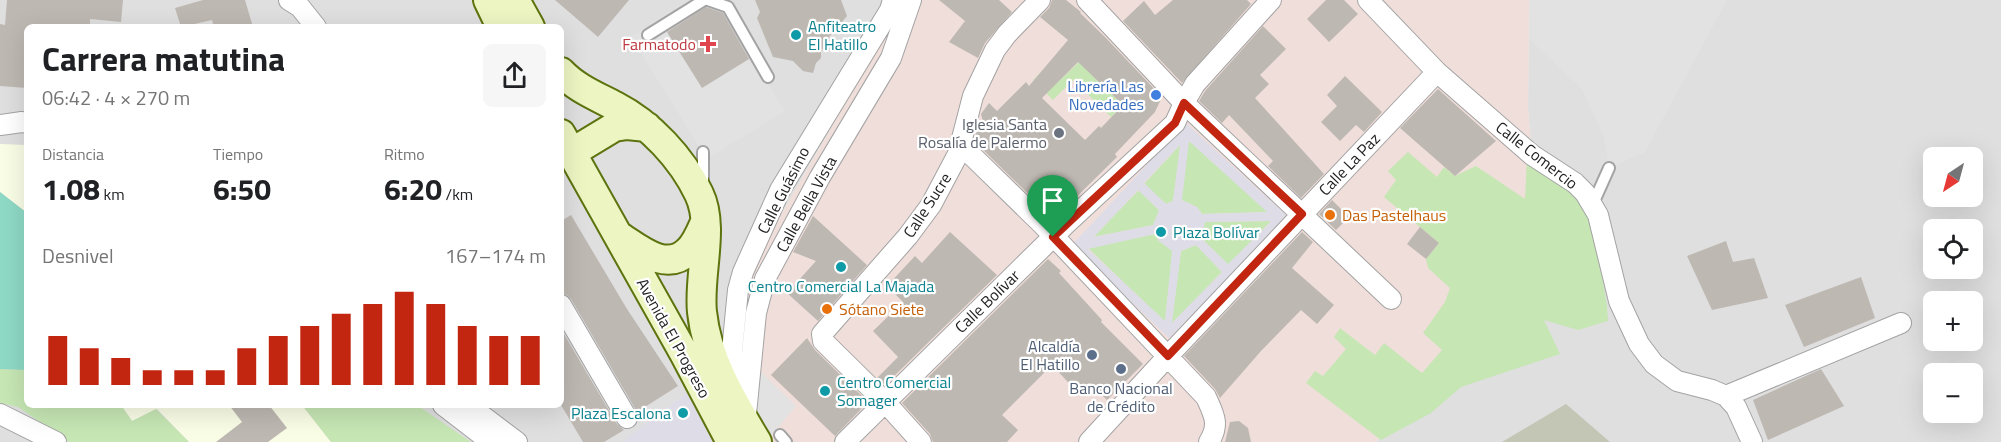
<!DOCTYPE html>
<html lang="es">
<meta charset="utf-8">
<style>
body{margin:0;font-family:"Titillium Web",sans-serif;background:#f6f6f6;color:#202124;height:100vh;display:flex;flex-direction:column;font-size:22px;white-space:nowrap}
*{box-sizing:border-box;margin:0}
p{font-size:20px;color:#757577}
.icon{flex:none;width:33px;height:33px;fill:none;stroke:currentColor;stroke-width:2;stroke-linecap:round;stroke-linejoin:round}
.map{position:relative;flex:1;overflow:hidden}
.details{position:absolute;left:24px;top:24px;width:540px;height:384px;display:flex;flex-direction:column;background:#fff;border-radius:9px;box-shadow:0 6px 24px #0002}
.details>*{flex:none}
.needle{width:39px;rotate:216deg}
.buttons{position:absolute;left:1923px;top:147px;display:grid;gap:12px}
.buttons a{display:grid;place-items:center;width:60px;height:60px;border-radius:9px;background:#fff;box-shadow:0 6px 24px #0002;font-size:30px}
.pin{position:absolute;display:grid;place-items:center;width:51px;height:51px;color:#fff;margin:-62px -26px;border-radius:50% 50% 50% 0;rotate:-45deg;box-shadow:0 0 6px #0007}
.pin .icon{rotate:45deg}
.round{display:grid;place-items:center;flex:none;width:63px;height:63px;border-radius:9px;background:#f6f6f6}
.headline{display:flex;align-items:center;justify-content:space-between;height:102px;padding:0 18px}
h1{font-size:33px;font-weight:700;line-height:45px}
.metrics{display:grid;grid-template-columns:repeat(3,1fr);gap:9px;height:102px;padding:6px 18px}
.metrics div{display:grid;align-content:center}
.metrics b{font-size:30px;font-weight:700}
.metrics small{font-size:16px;font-weight:400}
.metrics p{font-size:16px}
.chart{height:168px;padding:12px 18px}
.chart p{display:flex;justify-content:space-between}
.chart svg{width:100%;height:108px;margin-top:6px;stroke:#c32610;stroke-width:6}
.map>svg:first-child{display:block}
.residential{fill:#dfdfdf;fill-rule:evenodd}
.commercial{fill:#f0deda}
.education{fill:#fafde6}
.construction{fill:#c3c5b5}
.grass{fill:#c6e6b4}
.pitch{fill:#8ed9c5}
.parking{fill:#e2e2e2}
.plaza{fill:#dedde7;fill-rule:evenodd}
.building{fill:#beb8b2;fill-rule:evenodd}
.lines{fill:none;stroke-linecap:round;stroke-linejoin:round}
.lane-casing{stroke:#a3a3a3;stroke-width:14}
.street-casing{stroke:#a3a3a3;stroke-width:22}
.secondary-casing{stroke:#5c730e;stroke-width:32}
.lane{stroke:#fff;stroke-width:10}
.street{stroke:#fff;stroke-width:20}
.secondary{stroke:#edf5c3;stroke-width:28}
.route-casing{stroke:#fff;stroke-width:12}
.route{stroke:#c32610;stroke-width:8}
.culture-dot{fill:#0f9aa8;stroke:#fff;stroke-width:2}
.health-dot{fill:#e0444e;stroke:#fff;stroke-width:2}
.shop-dot{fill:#3f7fe0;stroke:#fff;stroke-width:2}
.worship-dot{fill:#6b7280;stroke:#fff;stroke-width:2}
.food-dot{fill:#e8710a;stroke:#fff;stroke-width:2}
.service-dot{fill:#5c6f8a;stroke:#fff;stroke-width:2}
.labels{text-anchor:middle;stroke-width:4.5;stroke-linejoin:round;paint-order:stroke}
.culture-label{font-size:16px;fill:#0d838f;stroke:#fff;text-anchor:start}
.health-label{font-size:16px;fill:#be3a42;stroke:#fff;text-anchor:end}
.shop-label{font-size:16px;fill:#366cbe;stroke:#fff;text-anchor:end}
.worship-label{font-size:16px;fill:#5b616d;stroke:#fff;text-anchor:end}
.street-label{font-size:16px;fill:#222;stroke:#fff}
.food-label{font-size:16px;fill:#c56008;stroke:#fff;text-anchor:start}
.service-label{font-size:16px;fill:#4e5e75;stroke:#fff;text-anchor:end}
</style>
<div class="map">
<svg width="2001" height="442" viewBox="0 0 2001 442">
<rect width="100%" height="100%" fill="#f1efe9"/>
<!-- residential -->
<path class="residential" d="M0,0h899l-41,81 -96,167 -4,194h-758zM27,27h534v378h-534z
M1529,0h472v442h-625l110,-118 48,-145 -6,-70zM1934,158h38v38h-38zM1934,230h38v38h-38zM1934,302h38v38h-38zM1934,374h38v38h-38z"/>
<!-- commercial -->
<path class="commercial" d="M899,0h630l-1,109 6,70 -48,145 -110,118h-618l-23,-38 9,-114 18,-42 96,-167z"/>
<!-- education -->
<path class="education" d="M0,144l27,1v68l-27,-21z
M121,405h181l29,37h-142l-32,-33 -25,12z"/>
<!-- construction -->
<path class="construction" d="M1566,404l44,38h-108z"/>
<!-- grass -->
<path class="grass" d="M1079,62l44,43 -12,12 -38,-37 -20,20 -20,-20 10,-10 14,13z
M1188,140l80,72 -66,2 -5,-7 -16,-7z
M1181,144l-8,57 -7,3 -22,-20z
M1408,152l29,25 7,-10 11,9 21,-10 49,33 2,-43 55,43 12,32 13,74 1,16 -30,9 -34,-10 16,34 -99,33 -30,26 -50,27 -75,-57 9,-12 8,5 23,-27 -12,-12 6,-9 35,27 9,-12 38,30 20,-23 -19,-17 22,-31 5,-14 -22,-20 -2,-9 13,-16 -55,-46 12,-17 -8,-9z
M1139,190l20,20 -5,15 -61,12z
M1271,221l-43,44 -26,-26 2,-17z
M1155,234l4,7 14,9 -8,72 -77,-74z
M1196,245l26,27 -51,52 10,-73z
M0,369l27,1v35h94l11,16 24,-12 33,33h-120l-51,-35 -18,-4z
M302,405h115l54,37h-140z"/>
<!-- pitch -->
<path class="pitch" d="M0,192l27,21v157l-27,-1z"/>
<!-- parking -->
<path class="parking" d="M1529,0h198l-82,152 -36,16 -6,-33 -21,-46 -53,-50z
M659,20l43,68 49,-31 34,54 -78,48 -76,-122z
M760,371l36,35 -25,30 -16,-19z"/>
<!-- plaza -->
<path class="plaza" d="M1186,123l102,94 -119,121 -97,-93zM1189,141l78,71 -65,2 -5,-7 -15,-7zM1180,145l-7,56 -7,3 -22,-21zM1138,190l21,20 -6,15 -59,12zM1205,222l65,-1 1,1 -43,42 -26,-25zM1155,234l4,7 13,10 -7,70 -77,-72zM1196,245l26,27 -50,51 9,-72z
M693,388l25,47 -6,7h-90z"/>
<!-- building -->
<path class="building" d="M7,0h116l-2,22 -31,-3v8h-63v61l-27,-2v-62l5,1z
M203,0h42l8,27h-39l-2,-7 -31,7 -6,-19z
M555,0h74l-31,37z
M755,0h86l6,16 -18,21v6l-8,8v7l-5,5 -3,10 -10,-2 -10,-10 -20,-4 -16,-39 3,-6z
M939,0h60l13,12 -27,31 -7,15 -29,-16 16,-21z
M1052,0h14l15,12 -1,1 25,24 57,60 -7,15 -40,42 2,3 -63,62 -80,-78 2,-8 7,-11 -2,-8 8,-11 8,8 29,-29 3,4 39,-46 -28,-23 9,-9zM1078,62l45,43 -22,23 -2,-2 -14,14 -43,-42z
M1173,0h74l4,4 -69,79 -59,-62 21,-20 11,14z
M1326,0h18l14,14 -29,28 -22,-23z
M706,7l17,6 26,46 -47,29 -35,-56z
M1263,26l23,23 -26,26 9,9 -14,14 69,76 -23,24 -33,-32 5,-5 -44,-46 -7,8 -23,-22 6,-10z
M1345,76l37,36 -18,20 -8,-7 -16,16 -19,-19 16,-16 -10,-11z
M1438,89l58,52 -41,35 -55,-48z
M1332,200l17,17 -13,13 -17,-16z
M571,215l56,94 51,77 -41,26 -66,-113 -4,-4 -6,-2v-72z
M813,216l54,49 -49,56 -31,-28 29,-32 -23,-9z
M1420,227l19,16 -13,16 -19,-15z
M950,232l47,43 -112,110 -8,-7 21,-21 -25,-26 30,-29 -16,-16 28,-30 7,7z
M1302,232l11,10 -21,26 42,37 -17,19 -16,-14 -40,41 -41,47 -5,-9 -31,-33z
M1726,241l7,21 21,-4 14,40 -56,12 -25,-54z
M1048,259l13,12 -2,2 43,47 -1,2 42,42 -36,36 -17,-17 -11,11 -27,-29 -50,50 16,15 -11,12h-74l-3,-8 -28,-31z
M1861,277l14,41 -71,29 -19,-42z
M561,329l56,95 7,6 -20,12h-21l-22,-37z
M807,338l8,12 53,52 -33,34 -64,-61z
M1821,369l23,37 -76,34 -15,-40z
M229,405h40l18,23 -19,14h-52l26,-20z
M1239,421l9,7 3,14h-26l5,-20z"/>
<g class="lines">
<!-- lane casing -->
<g class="lane-casing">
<path id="lane" d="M708,0l20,7 40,70
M648,35l56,-35
M703,187v-35
M1592,206l17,-38
M780,435l6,7"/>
</g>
<!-- street casing -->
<g class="street-casing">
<path id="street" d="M289,0l11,7 16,20
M1087,0l97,103 207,196
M1368,0l69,72 95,83 43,28 10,10 13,22 21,86 20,43 15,20 23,17 35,9 14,6 10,11 16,35
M0,125l22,-3 5,1
M961,145l82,80 163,172c8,18 14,27 3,45
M561,305l66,113
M731,393l1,-42 6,-61 5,-18 37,-82 110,-180 3,-10
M1726,396l175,-73
M443,405l48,37
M468,405l49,37
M0,414l56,28
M745,424l11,-111 9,-34 55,-102 71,-119 20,-58
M845,442l221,-218 109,-101 9,-20 11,-19 76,-84
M921,442l-36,-40 -62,-61 -1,-7 86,-98 23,-31 27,-51 15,-58 22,-46 12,-16 33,-34
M1089,442l79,-86 269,-284"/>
</g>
<!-- secondary casing -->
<g class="secondary-casing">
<path id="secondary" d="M488,0l13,27
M515,0l15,27
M561,72c15,16 35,24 54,34 35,18 67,52 84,88 16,33 -1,82 3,118 5,48 31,90 55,130
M561,134l124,221 46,87
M571,153l43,-26 13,-2 20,2
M619,236c19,12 47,37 69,15 8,-7 13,-20 17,-29"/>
</g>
<!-- lane -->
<use href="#lane" class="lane"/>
<!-- street -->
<use href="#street" class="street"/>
<!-- secondary -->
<use href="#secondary" class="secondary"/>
</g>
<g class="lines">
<!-- route casing -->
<g class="route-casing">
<path id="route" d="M1184,103l118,111 -134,142 -115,-119 122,-114z"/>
</g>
<!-- route -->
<use href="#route" class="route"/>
</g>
<!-- markers -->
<g class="culture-dot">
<circle cx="796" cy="35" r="6"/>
<circle cx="1161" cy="232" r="6"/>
<circle cx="841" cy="267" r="6"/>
<circle cx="825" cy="391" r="6"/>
<circle cx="683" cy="413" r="6"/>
</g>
<path class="health-dot" d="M705 35h6v6h6v6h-6v6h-6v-6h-6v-6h6z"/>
<circle class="shop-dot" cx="1156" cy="95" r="6"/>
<circle class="worship-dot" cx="1059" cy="133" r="6"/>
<g class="food-dot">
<circle cx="1330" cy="215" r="6"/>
<circle cx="827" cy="309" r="6"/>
</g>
<g class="service-dot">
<circle cx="1092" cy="355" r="6"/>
<circle cx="1121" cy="369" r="6"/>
</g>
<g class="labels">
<!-- culture labels -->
<g class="culture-label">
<text x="808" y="32">Anfiteatro<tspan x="808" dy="18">El Hatillo</tspan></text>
<text x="1173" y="238">Plaza Bolívar</text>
<text x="841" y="292" text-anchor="middle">Centro Comercial La Majada</text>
<text x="837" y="388">Centro Comercial<tspan x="837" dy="18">Somager</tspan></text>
<text x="671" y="419" text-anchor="end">Plaza Escalona</text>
</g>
<!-- health labels -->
<g class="health-label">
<text x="696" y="50">Farmatodo</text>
</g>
<!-- shop labels -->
<g class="shop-label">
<text x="1144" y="92">Librería Las<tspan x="1144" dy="18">Novedades</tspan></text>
</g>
<!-- worship labels -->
<g class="worship-label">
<text x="1047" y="130">Iglesia Santa<tspan x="1047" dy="18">Rosalía de Palermo</tspan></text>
</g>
<!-- street labels -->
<g class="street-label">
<text transform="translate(1537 155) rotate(38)" y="6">Calle Comercio</text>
<text transform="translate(1349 164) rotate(-46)" y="6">Calle La Paz</text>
<text transform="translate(783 190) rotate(-63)" y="6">Calle Guásimo</text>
<text transform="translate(806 204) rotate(-61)" y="6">Calle Bella Vista</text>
<text transform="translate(927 205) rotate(-57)" y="6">Calle Sucre</text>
<text transform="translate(987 301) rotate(-44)" y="6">Calle Bolívar</text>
<text transform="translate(674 338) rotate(61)" y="6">Avenida El Progreso</text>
</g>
<!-- food labels -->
<g class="food-label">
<text x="1342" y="221">Das Pastelhaus</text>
<text x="839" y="315">Sótano Siete</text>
</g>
<!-- service labels -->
<g class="service-label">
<text x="1080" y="352">Alcaldía<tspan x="1080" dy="18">El Hatillo</tspan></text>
<text x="1121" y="394" text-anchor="middle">Banco Nacional<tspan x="1121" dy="18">de Crédito</tspan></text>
</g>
</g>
</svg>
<div class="buttons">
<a><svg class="needle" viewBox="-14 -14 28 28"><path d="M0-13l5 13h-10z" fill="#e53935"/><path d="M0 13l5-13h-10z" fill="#757577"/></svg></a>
<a><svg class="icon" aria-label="locate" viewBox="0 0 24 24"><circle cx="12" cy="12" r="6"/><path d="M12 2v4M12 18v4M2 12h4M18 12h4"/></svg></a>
<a>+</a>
<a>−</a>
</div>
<div class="pin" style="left:1053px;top:237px;background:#1e9e55"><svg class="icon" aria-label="arrive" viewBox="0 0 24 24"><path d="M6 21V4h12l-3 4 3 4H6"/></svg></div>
<section class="details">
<div class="headline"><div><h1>Carrera matutina</h1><p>06:42 · 4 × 270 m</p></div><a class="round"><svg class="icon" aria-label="share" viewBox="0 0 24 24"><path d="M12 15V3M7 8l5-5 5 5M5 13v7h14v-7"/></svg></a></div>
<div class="metrics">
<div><p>Distancia</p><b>1.08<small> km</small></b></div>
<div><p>Tiempo</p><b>6:50</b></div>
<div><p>Ritmo</p><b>6:20<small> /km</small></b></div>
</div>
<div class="chart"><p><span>Desnivel</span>167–174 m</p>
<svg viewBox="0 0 160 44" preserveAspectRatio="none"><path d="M5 44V24M15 44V29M25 44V33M35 44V38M45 44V38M55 44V38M65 44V29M75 44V24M85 44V20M95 44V15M105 44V11M115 44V6M125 44V11M135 44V20M145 44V24M155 44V24"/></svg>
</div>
</section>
</div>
